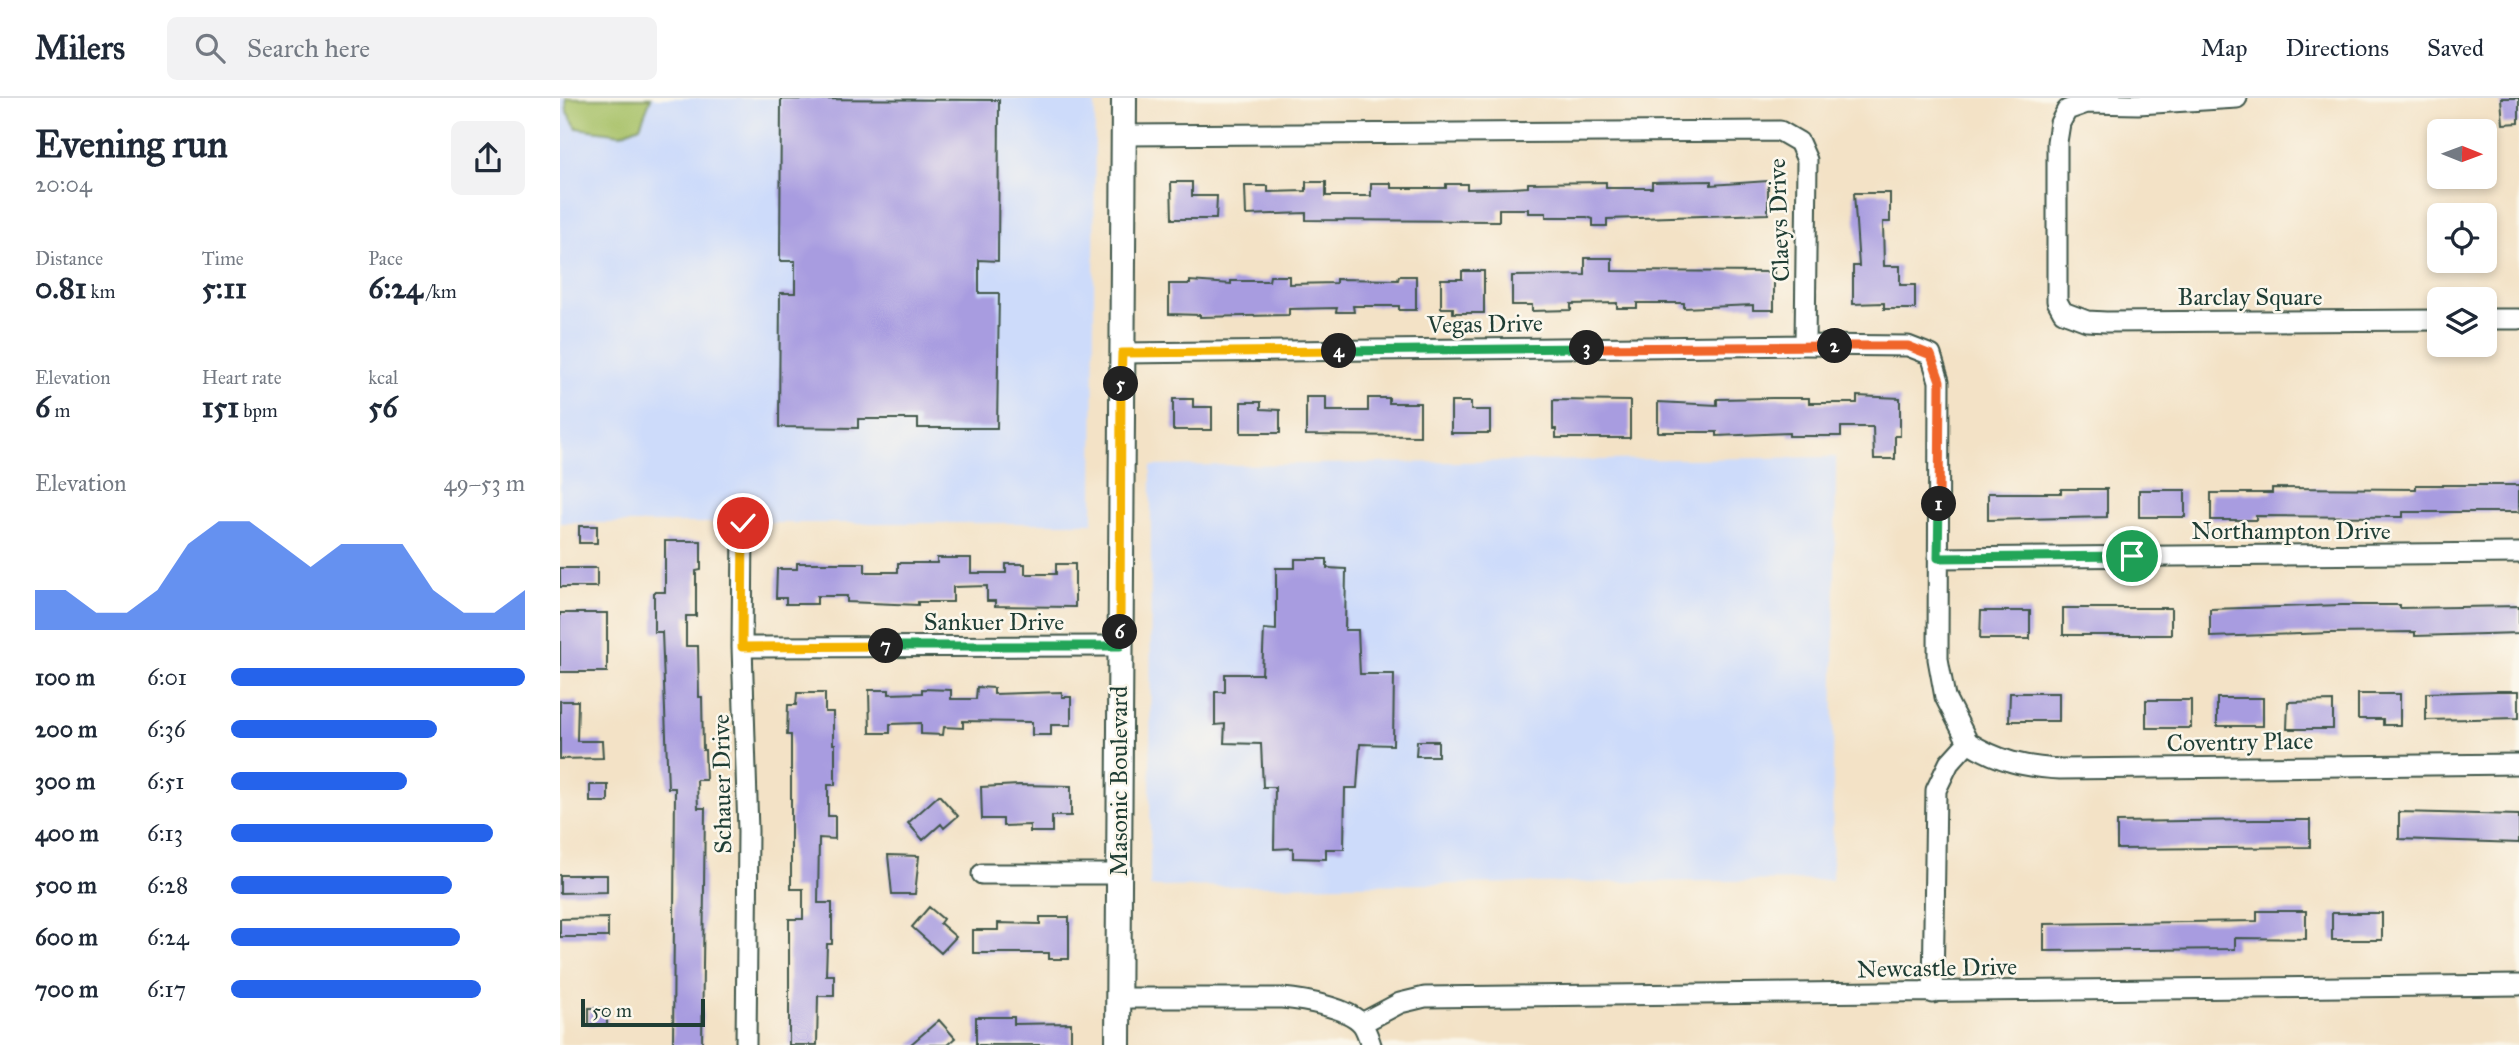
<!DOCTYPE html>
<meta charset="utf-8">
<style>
body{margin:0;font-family:"IM FELL Great Primer",serif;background:#f2f2f3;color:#1f2937;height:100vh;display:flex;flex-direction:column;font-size:26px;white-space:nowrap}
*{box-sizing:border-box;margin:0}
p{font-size:23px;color:#747a83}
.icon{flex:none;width:38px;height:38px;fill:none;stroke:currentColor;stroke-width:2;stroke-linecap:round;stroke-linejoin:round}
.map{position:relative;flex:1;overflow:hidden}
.side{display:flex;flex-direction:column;background:#fff;width:560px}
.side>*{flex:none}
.needle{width:46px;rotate:91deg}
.tools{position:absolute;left:1867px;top:21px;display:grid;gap:14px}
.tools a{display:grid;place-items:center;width:70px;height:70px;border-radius:10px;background:#fff;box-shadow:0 4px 10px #0003;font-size:35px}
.scale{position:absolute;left:21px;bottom:18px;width:124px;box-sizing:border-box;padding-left:7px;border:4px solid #1f3d34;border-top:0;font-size:19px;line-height:24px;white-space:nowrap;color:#1f3d34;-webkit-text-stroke:5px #fbf7ec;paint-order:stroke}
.pin{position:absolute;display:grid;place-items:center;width:60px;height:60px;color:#fff;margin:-30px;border:4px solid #fff;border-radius:50%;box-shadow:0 2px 7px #0007}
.km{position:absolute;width:35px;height:35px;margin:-18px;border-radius:50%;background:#222;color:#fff;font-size:19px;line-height:35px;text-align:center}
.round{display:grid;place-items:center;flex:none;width:74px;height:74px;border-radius:10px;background:#f2f2f3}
.summary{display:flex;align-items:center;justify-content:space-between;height:119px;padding:0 35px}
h1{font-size:38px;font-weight:700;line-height:52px}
.stats{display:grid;grid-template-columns:repeat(3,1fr);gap:10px;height:119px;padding:7px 35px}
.stats div{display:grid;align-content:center}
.stats b{font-size:30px;font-weight:700}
.stats small{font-size:19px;font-weight:400}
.stats p{font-size:19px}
.chart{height:196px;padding:14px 35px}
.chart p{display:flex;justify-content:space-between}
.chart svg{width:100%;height:126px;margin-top:7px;fill:#2563eb;opacity:.7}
ul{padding:0 35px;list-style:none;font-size:23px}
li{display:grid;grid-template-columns:112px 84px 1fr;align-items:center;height:52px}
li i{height:18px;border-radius:9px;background:#2563eb}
header{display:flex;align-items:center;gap:42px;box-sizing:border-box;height:98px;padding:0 35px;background:#fff;border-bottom:2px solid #e0e1e3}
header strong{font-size:33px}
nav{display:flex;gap:38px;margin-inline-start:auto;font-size:24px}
.search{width:490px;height:63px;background:#f2f2f3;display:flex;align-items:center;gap:18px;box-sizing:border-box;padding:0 24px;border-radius:10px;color:#747a83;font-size:26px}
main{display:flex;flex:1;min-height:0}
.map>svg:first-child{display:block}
.built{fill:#cddbfa}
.green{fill:#a7c167;stroke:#637f4e;stroke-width:2}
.building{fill:#a89ce0}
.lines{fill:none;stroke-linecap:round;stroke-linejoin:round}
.minor-casing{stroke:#3f564a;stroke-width:23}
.tertiary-casing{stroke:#3f564a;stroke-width:28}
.minor{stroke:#fff;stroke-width:19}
.tertiary{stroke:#fff;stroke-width:24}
.split-1-casing{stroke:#fff;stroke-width:14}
.split-2-casing{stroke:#fff;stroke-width:14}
.split-3-casing{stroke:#fff;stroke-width:14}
.split-4-casing{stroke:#fff;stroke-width:14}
.split-5-casing{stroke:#fff;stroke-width:14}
.split-6-casing{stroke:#fff;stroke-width:14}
.split-7-casing{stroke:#fff;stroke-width:14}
.split-8-casing{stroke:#fff;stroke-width:14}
.split-1{stroke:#22a559;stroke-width:9}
.split-2{stroke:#f0652b;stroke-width:9}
.split-3{stroke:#f0652b;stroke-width:9}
.split-4{stroke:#22a559;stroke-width:9}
.split-5{stroke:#f5b400;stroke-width:9}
.split-6{stroke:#f5b400;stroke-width:9}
.split-7{stroke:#22a559;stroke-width:9}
.split-8{stroke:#f5b400;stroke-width:9}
.labels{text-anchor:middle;stroke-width:5;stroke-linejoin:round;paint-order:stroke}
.street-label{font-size:24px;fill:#1f3d34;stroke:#fbf7ec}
</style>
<header>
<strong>Milers</strong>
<div class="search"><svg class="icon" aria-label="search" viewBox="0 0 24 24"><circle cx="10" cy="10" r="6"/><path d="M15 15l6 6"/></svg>Search here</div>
<nav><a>Map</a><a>Directions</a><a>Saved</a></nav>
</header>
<main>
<section class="side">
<div class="summary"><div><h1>Evening run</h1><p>20:04</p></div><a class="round"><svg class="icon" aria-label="share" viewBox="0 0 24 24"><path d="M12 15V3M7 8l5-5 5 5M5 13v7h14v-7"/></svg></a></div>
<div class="stats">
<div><p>Distance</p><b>0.81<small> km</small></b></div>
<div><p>Time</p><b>5:11</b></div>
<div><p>Pace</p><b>6:24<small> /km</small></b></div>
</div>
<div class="stats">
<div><p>Elevation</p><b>6<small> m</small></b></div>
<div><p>Heart rate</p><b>151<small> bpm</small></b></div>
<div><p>kcal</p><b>56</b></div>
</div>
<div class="chart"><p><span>Elevation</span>49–53 m</p>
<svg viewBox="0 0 160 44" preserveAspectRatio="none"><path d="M0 44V30L10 30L20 38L30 38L40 30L50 14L60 6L70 6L80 14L90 22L100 14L110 14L120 14L130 30L140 38L150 38L160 30V44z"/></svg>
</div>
<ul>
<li><b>100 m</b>6:01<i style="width:100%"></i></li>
<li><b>200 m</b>6:36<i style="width:70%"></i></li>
<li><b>300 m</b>6:51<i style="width:60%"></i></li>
<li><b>400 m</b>6:13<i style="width:89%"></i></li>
<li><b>500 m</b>6:28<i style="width:75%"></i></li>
<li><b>600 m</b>6:24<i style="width:78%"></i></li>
<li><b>700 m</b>6:17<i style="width:85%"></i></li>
</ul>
</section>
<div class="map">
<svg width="1959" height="947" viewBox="0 0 1959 947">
<rect width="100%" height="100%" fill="#fbf7ec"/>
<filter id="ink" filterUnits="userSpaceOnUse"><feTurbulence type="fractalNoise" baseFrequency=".0143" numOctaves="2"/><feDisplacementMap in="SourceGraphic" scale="14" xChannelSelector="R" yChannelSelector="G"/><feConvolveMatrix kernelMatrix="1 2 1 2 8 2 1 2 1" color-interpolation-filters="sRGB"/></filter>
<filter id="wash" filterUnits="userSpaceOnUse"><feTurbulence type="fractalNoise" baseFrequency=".00686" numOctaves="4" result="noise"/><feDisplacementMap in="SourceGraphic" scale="28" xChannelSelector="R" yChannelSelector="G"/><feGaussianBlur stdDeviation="1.57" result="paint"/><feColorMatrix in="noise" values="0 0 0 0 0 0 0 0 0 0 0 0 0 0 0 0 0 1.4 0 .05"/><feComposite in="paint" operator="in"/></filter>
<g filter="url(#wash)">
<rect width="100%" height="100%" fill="#f3e2c6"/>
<!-- built -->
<path class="built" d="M0,0h535l-2,425h-533z
M1276,359l-4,423 -682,7 1,-421z"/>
<!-- green -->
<path class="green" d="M6,0h85l-11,28 -19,8 -44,-6 -10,-16z"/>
<g id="blocks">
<!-- building -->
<path class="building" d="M1941,0h18v25l-16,1z
M221,1l218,1 -1,161 -19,-1v33h20l-2,135h-79v-9h-60v9l-79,-1 1,-134h15v-32h-15z
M1151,83v4l57,-4v33l-161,5v7h-14v-7l-6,-2h-41v-4h-18v-4h-29v12l-193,-1v-7l-60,2 -1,-29h23v6l38,-1v-9h20v14h45v-13h20v5h55v-4h21v5l45,-1 16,-1v-4l78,-1v6h46v-6z
M611,84h21v14h25l-1,23h-44z
M1294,95h36v29h-7l1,44h16v19h15v24h-31v-6l-31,1v-38h6z
M1025,160h27v13l162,1v38h-21v-5l-69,3v-5h-47v5h-20v-5l-46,1v6l-39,1v-6h-20v-29l73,-1z
M902,173h22v42h-31v-5h-12v-29h21z
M710,178h19v8l47,-1v-4l62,1 1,-4h17v34h-17v-4h-46l1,6h-18l1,-4 -48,1v6l-89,2v-2l-31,-1v-30h21v-3l41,3v-3h38z
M1297,298l43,2v38h-5v23h-21l-1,-32h-32v9h-52v-3l-72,3v-4h-59v-30l59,3v-6l56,-1h36v5h48z
M746,299h20v14h42v-13h21v5h31v33l-114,-1z
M613,301h20v8h19v23h-39z
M993,302l77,1v37h-74v-9h-3z
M681,304h20v7l19,1v23h-39z
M891,304h20v8h19v23h-39z
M1856,387h103v27h-116v5l-147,-1v4h-45v-27h61v-5l144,1z
M1501,391h46v28l-119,3v-27h73z
M1579,392h46v27h-46z
M19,428h18v17h-18z
M105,443h36v29l-5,1v45h-10v30h12l1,51h3l1,53h2l1,30h-9l1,28h7l-3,237h-29l2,-257h-7l-6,-156h-8v-40h11z
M377,460h34v15h35v-9h19v10h31v-10h19v43l-80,-1v-5h-8v-15l-34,1v15h-35v3l-71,-3v-6h-30v8h-31v-6h-10l1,-29h20v-6h68v9h33v-9h39z
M735,461h32v9l19,1 -1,61h13l2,44h34l-1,71 -33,-1 -3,44h-12l-1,61h-18v10l-33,-1v-10l-19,1 1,-62h-12l-2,-43 -37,-1 1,-19 -10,1v-33h10v-18h37l2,-45 12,1v-62h19z
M0,470h37v19h-37z
M1782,507h58v3l119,-2v27l-104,3v-4l-86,1 -119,4v-28z
M1503,510h108v27h-108z
M1421,513h49v28h-50z
M0,515h47v59h-47z
M417,589l17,1v6l68,-2v5h9v28h-20v10h-19v-13l-69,-1v7l-19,-1 -1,8 -22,-1v-11l-31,1v9h-20l-1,-43h20v4l33,-1v-4l29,1v9h25z
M1937,593h22v27l-93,2v-27z
M237,595h28v19h8v32h2v41h-7v31h7v23l-16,-1 -1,65h14v41h-5l-1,31h8v21h-16l-1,49h-28v-126h14v-30h-12v-154h-4l1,-30h8z
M1450,595h49v28h-50z
M1798,596h42v31h-17v-6h-25z
M1657,600h46v28h-46z
M1586,602h45v28h-45z
M0,603h18l-1,40h25l1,17 -43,1z
M1773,603v28h-46l1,-27z
M857,643h21v15h-22z
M30,687h18v17h-18z
M459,687l52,1v30h-19v16h-22v-7l-27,1v-7h-21l-1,-32z
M379,697l19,21 -14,12 -3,-4 -18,16 -15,-17z
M1839,714l120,3v28l-120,-4z
M1695,722h55v27l-193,2v-27z
M328,757l31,1 -4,38h-23z
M0,777h47v17l-47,1z
M369,809l14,12 -3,4 16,14 -15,16 -29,-26z
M1697,813h49v28l-71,-1v11l-191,2v-27l213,-3z
M1772,815h50v27h-50z
M480,819h29v42h-20v-6h-76v-23h25v-7l42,1z
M48,820v19h-48v-18z
M29,910h18v17h-18z
M416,919h38v7l57,-1v22h-95z
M379,922l16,18 -8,7h-37z"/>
</g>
</g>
<g filter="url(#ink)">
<use href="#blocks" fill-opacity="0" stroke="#3f564a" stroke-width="2"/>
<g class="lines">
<!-- minor casing -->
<g class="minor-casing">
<path id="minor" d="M1677,0l-99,6 -51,-1 -20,7 -7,13 -3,19v159l6,11 24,9 19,1 334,-2
M563,37l657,-4 19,11 8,18 -2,185
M1925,221h34
M562,255l683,-8 103,1 23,9 8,26 -1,278 7,38 23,45 -19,21 -13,27 -3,203
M183,425l-1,124 6,184 -2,214
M1378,460l581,-5
M182,549l378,-1
M1408,644c30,19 56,25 92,27l459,-5
M422,776h136
M558,900h164c21,2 66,9 80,26 4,5 7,15 9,21
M802,925l38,-20 25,-6 1094,-12"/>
</g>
<!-- tertiary casing -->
<g class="tertiary-casing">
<path id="tertiary" d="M558,947l6,-947"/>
</g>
<!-- minor -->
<use href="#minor" class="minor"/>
<!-- tertiary -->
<use href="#tertiary" class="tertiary"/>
</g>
</g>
<g class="lines" filter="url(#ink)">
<!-- split-1 casing -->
<g class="split-1-casing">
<path id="split-1" d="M1379,406l-1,54 194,-2"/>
</g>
<!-- split-2 casing -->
<g class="split-2-casing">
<path id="split-2" d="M1275,248h73l23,9 9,26 -1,123"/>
</g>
<!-- split-3 casing -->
<g class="split-3-casing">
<path id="split-3" d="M1027,250l248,-2"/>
</g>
<!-- split-4 casing -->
<g class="split-4-casing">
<path id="split-4" d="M779,253l248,-3"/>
</g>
<!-- split-5 casing -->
<g class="split-5-casing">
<path id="split-5" d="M561,286l1,-31 217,-2"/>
</g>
<!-- split-6 casing -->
<g class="split-6-casing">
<path id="split-6" d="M560,534l1,-248"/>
</g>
<!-- split-7 casing -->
<g class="split-7-casing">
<path id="split-7" d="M326,548h234v-14"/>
</g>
<!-- split-8 casing -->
<g class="split-8-casing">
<path id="split-8" d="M183,425l-1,124 144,-1"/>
</g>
<!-- split-1 -->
<use href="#split-1" class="split-1"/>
<!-- split-2 -->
<use href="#split-2" class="split-2"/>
<!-- split-3 -->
<use href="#split-3" class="split-3"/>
<!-- split-4 -->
<use href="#split-4" class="split-4"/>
<!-- split-5 -->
<use href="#split-5" class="split-5"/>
<!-- split-6 -->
<use href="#split-6" class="split-6"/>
<!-- split-7 -->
<use href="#split-7" class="split-7"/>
<!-- split-8 -->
<use href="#split-8" class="split-8"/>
</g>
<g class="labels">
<!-- street labels -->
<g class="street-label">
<text transform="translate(1219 122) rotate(-92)" y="8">Claeys Drive</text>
<text x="1690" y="207">Barclay Square</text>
<text transform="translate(925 226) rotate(-1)" y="8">Vegas Drive</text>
<text x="1731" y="441">Northampton Drive</text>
<text x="434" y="532">Sankuer Drive</text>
<text transform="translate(1680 644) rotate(-1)" y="8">Coventry Place</text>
<text transform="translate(559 683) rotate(-90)" y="8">Masonic Boulevard</text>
<text transform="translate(162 686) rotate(-91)" y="8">Schauer Drive</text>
<text transform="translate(1377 870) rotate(-1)" y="8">Newcastle Drive</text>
</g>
</g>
</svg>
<div class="tools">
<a><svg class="needle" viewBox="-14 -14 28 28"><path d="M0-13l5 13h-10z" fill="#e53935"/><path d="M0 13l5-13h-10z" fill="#747a83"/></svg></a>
<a><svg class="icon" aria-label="locate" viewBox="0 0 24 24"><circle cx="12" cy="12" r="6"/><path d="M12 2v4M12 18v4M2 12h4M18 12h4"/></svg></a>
<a><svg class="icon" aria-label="layers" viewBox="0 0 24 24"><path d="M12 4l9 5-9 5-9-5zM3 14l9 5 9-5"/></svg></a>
</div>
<div class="scale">50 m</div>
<div class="pin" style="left:1572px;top:458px;background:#1e9e55"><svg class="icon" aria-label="arrive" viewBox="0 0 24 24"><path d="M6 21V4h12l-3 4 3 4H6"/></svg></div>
<div class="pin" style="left:183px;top:425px;background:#d93025"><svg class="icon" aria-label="check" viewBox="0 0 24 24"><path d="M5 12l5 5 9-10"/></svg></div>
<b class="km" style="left:1379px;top:406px">1</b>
<b class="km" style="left:1275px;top:248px">2</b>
<b class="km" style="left:1027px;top:250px">3</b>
<b class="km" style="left:779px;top:253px">4</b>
<b class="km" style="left:561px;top:286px">5</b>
<b class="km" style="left:560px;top:534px">6</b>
<b class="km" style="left:326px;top:548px">7</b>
</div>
</main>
